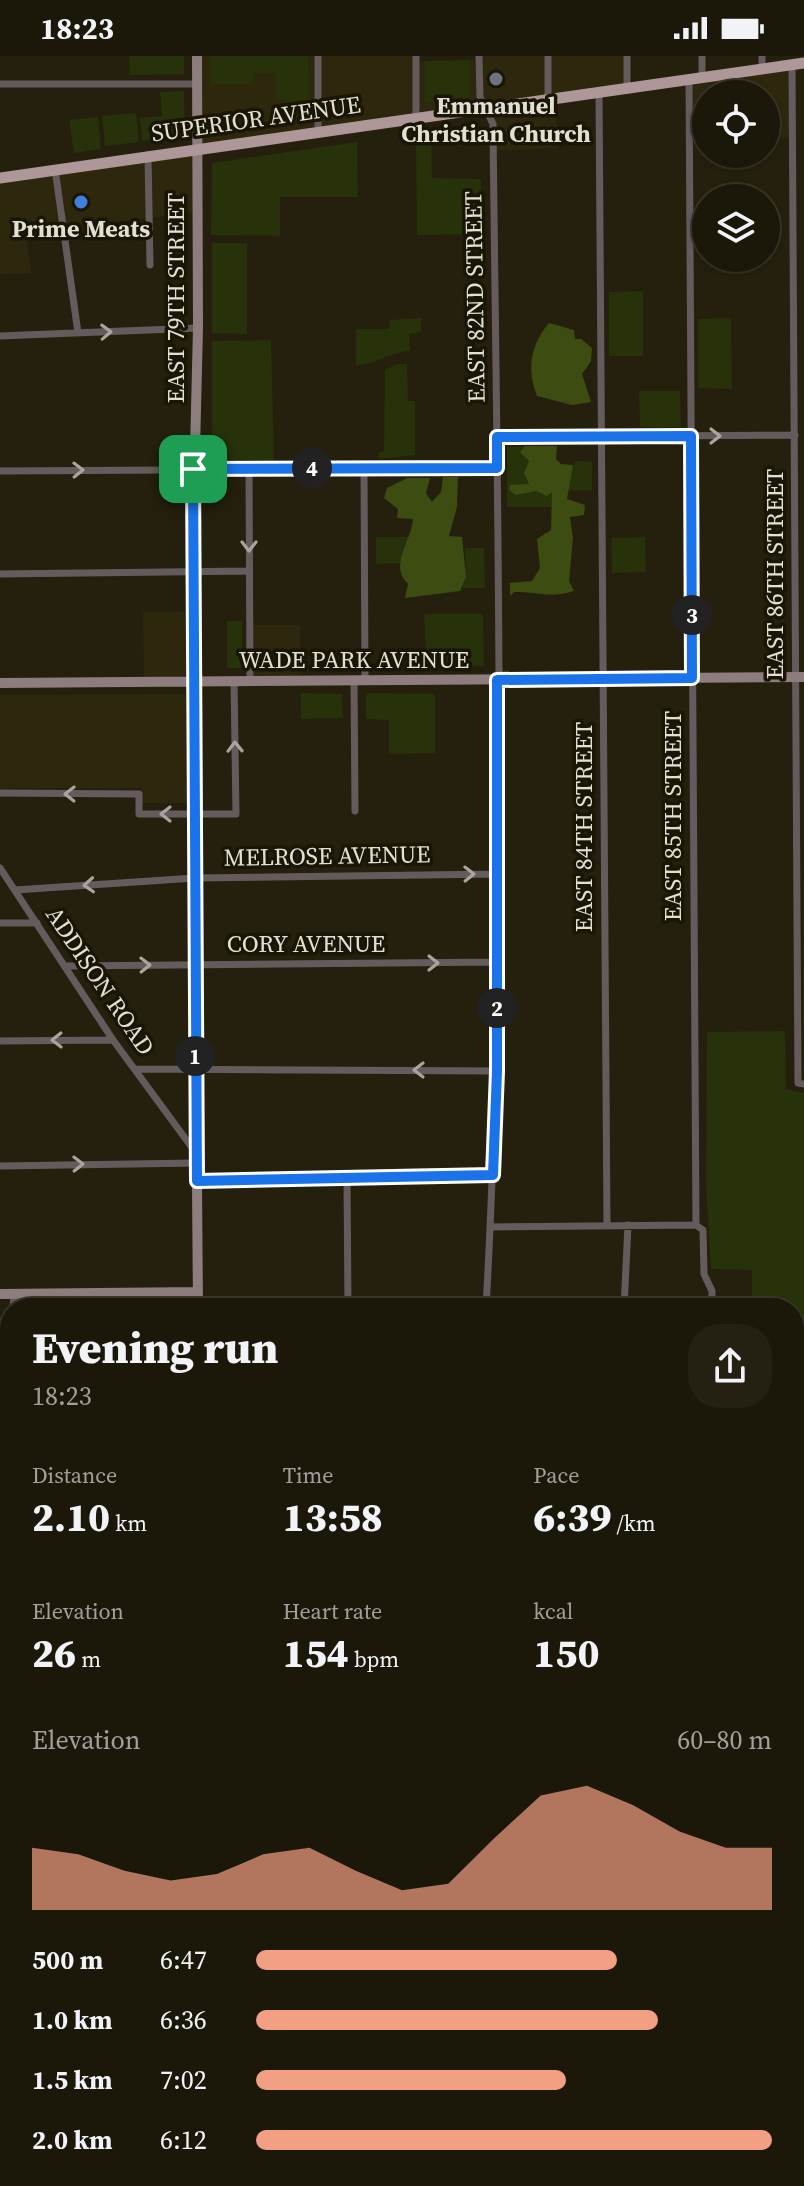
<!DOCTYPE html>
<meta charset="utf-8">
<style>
body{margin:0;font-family:"Source Serif 4",serif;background:#242113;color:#f1f3f6;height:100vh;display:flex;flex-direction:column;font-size:30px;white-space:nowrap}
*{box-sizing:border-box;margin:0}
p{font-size:26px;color:#a0a09c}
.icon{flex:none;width:44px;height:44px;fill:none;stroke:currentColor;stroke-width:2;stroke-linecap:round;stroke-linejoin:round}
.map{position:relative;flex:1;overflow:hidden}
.side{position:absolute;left:0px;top:1242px;width:804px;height:888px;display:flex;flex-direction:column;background:#1b180a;border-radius:32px 32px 0 0;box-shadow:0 2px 6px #0004,0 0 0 2px #39372b}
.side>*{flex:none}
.fabs{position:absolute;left:692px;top:24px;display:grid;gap:16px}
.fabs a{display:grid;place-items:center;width:88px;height:88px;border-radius:50%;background:#1b180a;box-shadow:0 2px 6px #0004,0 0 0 2px #39372b;font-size:40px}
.pin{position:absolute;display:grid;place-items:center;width:68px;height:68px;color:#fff;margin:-34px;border-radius:16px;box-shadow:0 4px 12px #0006}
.km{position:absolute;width:40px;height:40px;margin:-20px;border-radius:50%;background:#222;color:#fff;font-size:22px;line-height:40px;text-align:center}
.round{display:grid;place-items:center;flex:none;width:84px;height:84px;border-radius:32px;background:#242113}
.head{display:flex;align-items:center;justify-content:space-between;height:136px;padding:0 32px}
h1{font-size:44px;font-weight:800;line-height:60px}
.figures{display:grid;grid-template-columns:repeat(3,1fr);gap:12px;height:136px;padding:8px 32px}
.figures div{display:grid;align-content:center}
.figures b{font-size:40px;font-weight:800}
.figures small{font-size:22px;font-weight:400}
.figures p{font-size:22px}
.chart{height:224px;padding:16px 32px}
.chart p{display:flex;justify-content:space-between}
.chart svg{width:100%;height:144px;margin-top:8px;fill:#f39f83;opacity:.7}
ul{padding:0 32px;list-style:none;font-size:26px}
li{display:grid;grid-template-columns:128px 96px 1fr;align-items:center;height:60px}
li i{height:20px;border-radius:10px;background:#f39f83}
.status{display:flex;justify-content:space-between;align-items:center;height:56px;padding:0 40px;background:#1b180a;direction:ltr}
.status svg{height:22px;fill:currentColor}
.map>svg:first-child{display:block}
.built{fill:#2d270d}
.green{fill:#27310a}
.forest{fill:#3d4c11}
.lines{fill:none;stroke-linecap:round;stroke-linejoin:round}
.street{stroke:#665b5c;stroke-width:7}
.secondary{stroke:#8e7d7e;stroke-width:10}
.primary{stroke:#ae9798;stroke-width:11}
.oneway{stroke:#aaa49e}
.route-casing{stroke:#fff;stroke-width:16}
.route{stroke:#1a73e8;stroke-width:10}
.worship-dot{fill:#6b7280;stroke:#1a1605;stroke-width:3}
.shop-dot{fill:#3f7fe0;stroke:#1a1605;stroke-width:3}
.labels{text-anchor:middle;stroke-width:7;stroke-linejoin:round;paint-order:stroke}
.poi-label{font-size:24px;font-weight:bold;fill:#e2dfd4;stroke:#1a1605}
.street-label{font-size:24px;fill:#e2dfd4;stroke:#1a1605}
</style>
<div class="status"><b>18:23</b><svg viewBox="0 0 49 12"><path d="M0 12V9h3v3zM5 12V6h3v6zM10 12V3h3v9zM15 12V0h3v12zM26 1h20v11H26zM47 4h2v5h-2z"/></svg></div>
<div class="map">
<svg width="804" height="2130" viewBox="0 0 804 2130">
<rect width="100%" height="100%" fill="#24200d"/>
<!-- built -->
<path class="built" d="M197,0h219v6l63,-2v-4h148v32l-71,10 2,50 -65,3v-30l-8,-12 -288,40v63l-134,16 -1,-7 -37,5 6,47 -31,1v-96l196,-29z
M792,9v73h-26v-44h-60v46h-16l-1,-61z
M193,555v70h-49l-1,-69z
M249,569h51v56l-50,-1z
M186,638l1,109h-46v-15h-141v-93z
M204,2120h211v10h-211z"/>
<!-- green -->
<path class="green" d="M129,0h55v18l-54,1z
M210,0h98l1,63 -22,4v-23h-11l-1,-27h-21l-1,11h-43z
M470,4v37l-45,6v-42z
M184,35l1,44 -43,6 -2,-23 22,-2 -2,-24z
M136,57l3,29 -34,4 -3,-30z
M98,61l3,32 -27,4 -5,-33z
M431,76l1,46 49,1 -1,55 -63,1 -1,-92h-8v-8z
M357,86l1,55h-78v39l-69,-1 1,-72z
M212,187h35v91l-35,-1z
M643,235v65h-34v-64z
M421,262v14l-12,2 1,17c-20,1 -34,14 -54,14v-36h33l1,-9z
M731,262l1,71 -34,-1v-69z
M271,284l3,120h-62v-119z
M397,308h10l1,37h7v54l-37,4 1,-7 5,-1 1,-81z
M639,335h41l1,36h-41z
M555,390v14l7,7h12v-6l18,1v28l-29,1v16h-56v-60z
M376,481h34l-6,8 -4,18 -24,1z
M645,481l1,35 -34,1 -1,-35z
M465,492h19l1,40h-23l4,-11z
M424,558h59l1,52 -47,-1v-7l-11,-1z
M227,565h15v47h-15z
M301,637l41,1 1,24 -42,1z
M366,637l69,1v59l-46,1v-34l-23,-1z
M785,975l1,58 18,4v412l-10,-1v-196h-42v-38l-41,-1 -5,-85 1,-152z"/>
<!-- forest -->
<path class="forest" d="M549,267l25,7 1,9h6l11,9 -1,13 -9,13 9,28 -19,3 -35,-9c-11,-27 -6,-52 12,-73z
M525,390h32l-1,13 5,5 12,1 -6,34 18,6 -1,10 -14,2 3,21 -4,43 5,10c-26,8 -37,0 -60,1l-4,4v-13l22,-2 8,-13 -3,-29 14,-9 1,-38 -5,4 -11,-5 -20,4 -7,-5 1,-5 19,-1 -5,-11 5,-12 -9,-9z
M443,421h15l-1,30 -8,29 13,1 4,40 -6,14 -55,7 3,-14c-20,-19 4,-44 5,-65l-16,-1 1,-9 -14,-11 3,-10 20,-10h23l-4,15 6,9 9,-10z"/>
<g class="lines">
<!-- street -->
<path class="street" d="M318,0v77
M416,0v63
M479,0l1,41 13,27c4,394 15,790 -7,1184
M548,0v43
M627,0v32
M702,0v21
M792,9l6,1018 6,1
M762,13v-13
M689,23l7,1146 7,5 1,44 8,17v17
M0,28h197
M599,36l8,1133
M148,99l2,110
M55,113l23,164
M0,280l198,-8
M497,381l298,-2
M364,411l1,213
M249,412l1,212
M0,415l497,-3
M0,518l249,-3
M354,624l1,131
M0,737l139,1v20h97l-2,-133
M0,812l113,172 83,113
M15,834l180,-12 302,-4
M0,867h37
M67,910l430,-4
M0,985l113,-1
M135,1013l362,2
M0,1110l197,-3
M347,1123l1,129
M197,1125l296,-6
M490,1171l206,-2
M104,1237v15
M13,1252l1,-14
M624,1252l4,-83
M802,1462l2,30
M794,1516l10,-22
M794,1560l10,7
M0,1588h10
M0,1696h10
M7,1801h3
M794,1966h10
M661,2120v10
M762,2120v10
M467,2130v-10
M564,2130l1,-10"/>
<!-- secondary -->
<path class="secondary" d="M197,0l1,272 -6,243 6,737
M0,627l804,-6
M0,1238l198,-2
M794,1462h10
M0,1481l10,-4
M204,2120v10"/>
<!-- primary -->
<path class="primary" d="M0,122l804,-115
M0,1883h10
M0,1902h10
M0,1909l10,3
M794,1924h10
M794,1943h10"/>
</g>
<!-- one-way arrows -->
<defs><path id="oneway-chevron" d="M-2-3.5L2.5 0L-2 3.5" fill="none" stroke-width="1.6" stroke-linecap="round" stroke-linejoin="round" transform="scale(2)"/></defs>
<g class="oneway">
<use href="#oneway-chevron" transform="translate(106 276) rotate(-2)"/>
<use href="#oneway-chevron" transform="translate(715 380)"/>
<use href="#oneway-chevron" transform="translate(78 414) rotate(-1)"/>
<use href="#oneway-chevron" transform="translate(249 490) rotate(90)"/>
<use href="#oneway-chevron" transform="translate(235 691) rotate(-91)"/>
<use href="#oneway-chevron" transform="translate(70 738) rotate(-179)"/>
<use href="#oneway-chevron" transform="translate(166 758) rotate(-180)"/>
<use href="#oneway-chevron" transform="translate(469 818) rotate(-1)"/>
<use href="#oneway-chevron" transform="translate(89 829) rotate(176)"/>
<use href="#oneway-chevron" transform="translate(433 907)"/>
<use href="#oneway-chevron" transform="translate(145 909) rotate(-1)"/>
<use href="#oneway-chevron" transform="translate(57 984) rotate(179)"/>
<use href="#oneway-chevron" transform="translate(419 1014) rotate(-180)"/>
<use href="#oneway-chevron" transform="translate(78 1108) rotate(-1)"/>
</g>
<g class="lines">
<!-- route casing -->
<g class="route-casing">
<path id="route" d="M691,380l1,242 -195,2v391l-4,104 -296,6 -4,-712 304,-1v-31z"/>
</g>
<!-- route -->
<use href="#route" class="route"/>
</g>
<!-- markers -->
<circle class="worship-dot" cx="496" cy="23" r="8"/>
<circle class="shop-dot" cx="81" cy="146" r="8"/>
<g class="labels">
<!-- poi labels -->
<g class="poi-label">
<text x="496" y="58">Emmanuel<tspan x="496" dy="28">Christian Church</tspan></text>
<text x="81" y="181">Prime Meats</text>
</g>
<!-- street labels -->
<g class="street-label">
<text transform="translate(256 63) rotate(-8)" y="8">SUPERIOR AVENUE</text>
<text transform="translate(475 241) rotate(-91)" y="8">EAST 82ND STREET</text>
<text transform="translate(176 242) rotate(-90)" y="8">EAST 79TH STREET</text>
<text transform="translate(775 518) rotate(-90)" y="8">EAST 86TH STREET</text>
<text x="354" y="612">WADE PARK AVENUE</text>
<text transform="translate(673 760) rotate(-90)" y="8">EAST 85TH STREET</text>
<text transform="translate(584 771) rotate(-90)" y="8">EAST 84TH STREET</text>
<text transform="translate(327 800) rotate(-1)" y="8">MELROSE AVENUE</text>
<text x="306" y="896">CORY AVENUE</text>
<text transform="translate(100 925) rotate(56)" y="8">ADDISON ROAD</text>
</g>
</g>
</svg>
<div class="fabs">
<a><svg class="icon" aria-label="locate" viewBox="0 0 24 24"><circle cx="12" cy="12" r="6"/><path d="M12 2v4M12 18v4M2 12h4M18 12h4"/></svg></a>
<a><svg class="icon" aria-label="layers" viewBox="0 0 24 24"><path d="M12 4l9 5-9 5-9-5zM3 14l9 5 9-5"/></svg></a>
</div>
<div class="pin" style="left:193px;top:413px;background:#1e9e55"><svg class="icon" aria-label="arrive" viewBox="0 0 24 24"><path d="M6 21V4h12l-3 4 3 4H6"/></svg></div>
<b class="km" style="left:195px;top:1000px">1</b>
<b class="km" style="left:497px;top:952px">2</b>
<b class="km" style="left:692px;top:559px">3</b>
<b class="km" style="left:312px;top:412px">4</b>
<section class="side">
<div class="head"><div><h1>Evening run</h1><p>18:23</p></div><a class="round"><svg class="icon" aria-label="share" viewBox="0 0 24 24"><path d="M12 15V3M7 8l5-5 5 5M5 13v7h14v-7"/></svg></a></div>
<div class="figures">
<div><p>Distance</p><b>2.10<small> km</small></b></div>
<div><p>Time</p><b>13:58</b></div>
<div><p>Pace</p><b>6:39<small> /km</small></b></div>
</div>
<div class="figures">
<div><p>Elevation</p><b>26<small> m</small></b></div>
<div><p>Heart rate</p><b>154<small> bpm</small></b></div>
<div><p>kcal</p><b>150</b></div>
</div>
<div class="chart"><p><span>Elevation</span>60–80 m</p>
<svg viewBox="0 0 160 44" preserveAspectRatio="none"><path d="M0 44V25L10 27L20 32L30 35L40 33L50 27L60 25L70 32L80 38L90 36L100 22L110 9L120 6L130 12L140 20L150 25L160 25V44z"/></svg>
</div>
<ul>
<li><b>500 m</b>6:47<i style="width:70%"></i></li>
<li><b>1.0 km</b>6:36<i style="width:78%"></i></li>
<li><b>1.5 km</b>7:02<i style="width:60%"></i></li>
<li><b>2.0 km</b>6:12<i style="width:100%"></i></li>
</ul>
</section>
</div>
